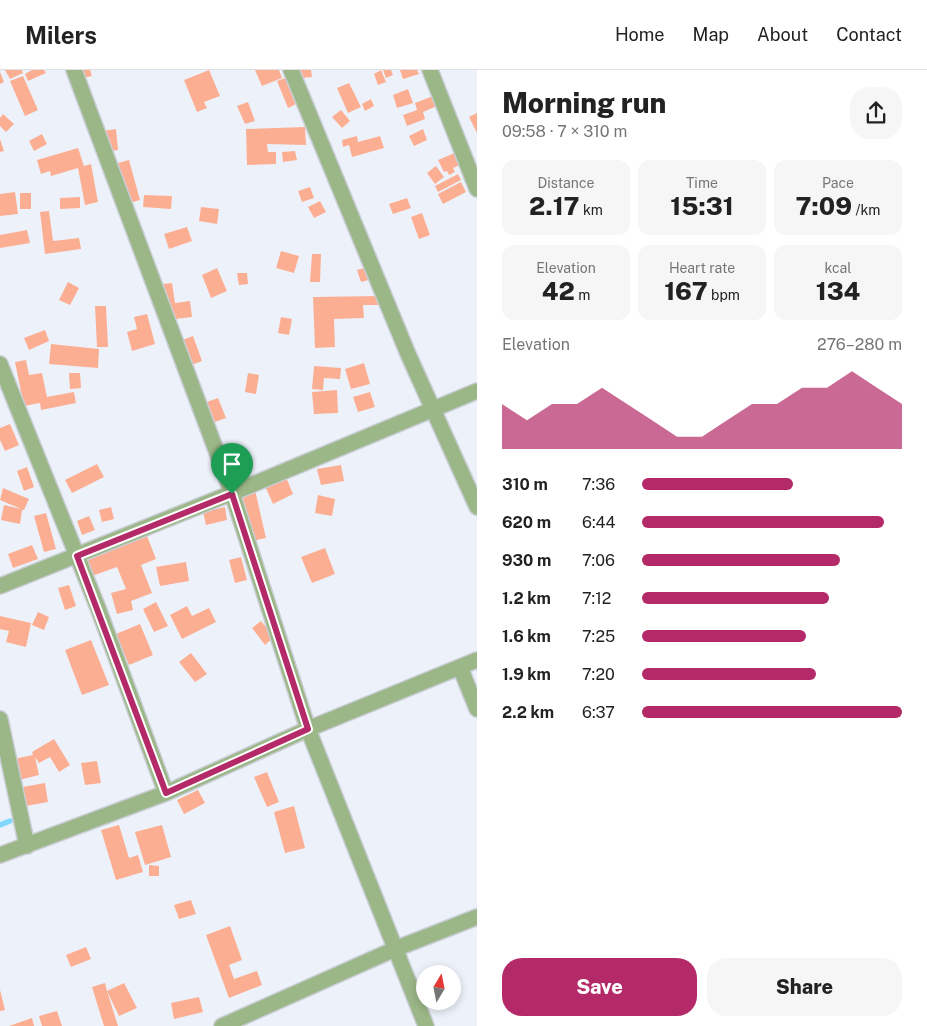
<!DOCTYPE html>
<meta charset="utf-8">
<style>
body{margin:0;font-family:"Public Sans",sans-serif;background:#f6f6f6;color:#222;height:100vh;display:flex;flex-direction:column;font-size:19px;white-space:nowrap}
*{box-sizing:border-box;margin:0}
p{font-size:16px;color:#767676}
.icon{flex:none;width:28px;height:28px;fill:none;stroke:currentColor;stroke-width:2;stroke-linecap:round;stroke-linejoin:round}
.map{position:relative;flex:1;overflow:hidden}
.side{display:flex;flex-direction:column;background:#fff;width:450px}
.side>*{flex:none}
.needle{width:32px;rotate:10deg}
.tools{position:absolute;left:416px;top:895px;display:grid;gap:10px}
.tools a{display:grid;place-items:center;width:45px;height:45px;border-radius:50%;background:#fff;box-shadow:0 2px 8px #0003;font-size:25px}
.pin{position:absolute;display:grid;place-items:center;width:42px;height:42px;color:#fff;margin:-51px -21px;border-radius:50% 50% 50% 0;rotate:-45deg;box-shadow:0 0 5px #0007}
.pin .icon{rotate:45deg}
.round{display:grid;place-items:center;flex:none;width:52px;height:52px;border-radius:20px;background:#f6f6f6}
.head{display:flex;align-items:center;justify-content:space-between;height:85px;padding:0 25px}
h1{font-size:28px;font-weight:800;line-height:38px}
.figures{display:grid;grid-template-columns:repeat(3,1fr);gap:8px;height:85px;padding:5px 25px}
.figures div{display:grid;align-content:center;border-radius:12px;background:#f6f6f6;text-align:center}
.figures b{font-size:25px;font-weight:800}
.figures small{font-size:14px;font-weight:400}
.figures p{font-size:14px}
.chart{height:140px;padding:10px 25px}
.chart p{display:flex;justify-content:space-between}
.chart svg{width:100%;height:90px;margin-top:5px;fill:#b42a68;opacity:.7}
.action{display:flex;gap:10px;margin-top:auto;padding:10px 25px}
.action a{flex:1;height:58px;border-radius:20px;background:#b42a68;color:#fff;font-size:20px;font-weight:800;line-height:58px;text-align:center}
.action a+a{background:#f6f6f6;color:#222}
ul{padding:0 25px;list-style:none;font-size:16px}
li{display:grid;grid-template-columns:80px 60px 1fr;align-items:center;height:38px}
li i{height:12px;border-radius:6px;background:#b42a68}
header{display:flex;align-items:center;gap:30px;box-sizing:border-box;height:70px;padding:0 25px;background:#fff;border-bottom:1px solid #e0e0e0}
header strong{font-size:24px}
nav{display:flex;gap:28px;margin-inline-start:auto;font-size:18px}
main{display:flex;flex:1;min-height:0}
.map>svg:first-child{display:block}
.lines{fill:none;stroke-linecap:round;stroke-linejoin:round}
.stream{stroke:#80d8fe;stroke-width:5.5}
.building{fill:#fcae93}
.minor-casing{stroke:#c9cdd4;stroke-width:18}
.minor{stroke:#9bb687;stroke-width:15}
.route-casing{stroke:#fff;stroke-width:10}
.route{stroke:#b42a68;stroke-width:6}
</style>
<header>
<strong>Milers</strong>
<nav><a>Home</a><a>Map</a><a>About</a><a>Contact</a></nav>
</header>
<main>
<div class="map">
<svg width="477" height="956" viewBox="0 0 477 956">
<rect width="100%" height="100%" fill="#edf2fa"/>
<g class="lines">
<!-- stream -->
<path class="stream" d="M0,755l10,-4"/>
</g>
<!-- building -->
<path class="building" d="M5,0h17l1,3 -13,6z
M32,0h12l2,3 -18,8 -3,-7z
M76,0h14l2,6 -14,3z
M209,0l11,26 -16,6 3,6 -10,4 -13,-32z
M255,0h24l3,8 -20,8z
M300,0h11l1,7 -11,1z
M381,0l5,12 -8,3 -4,-11z
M383,0h8l2,5 -7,3z
M400,0h17l2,4 -16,5z
M0,2l4,10 -4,2z
M23,6l15,34 -13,6 -15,-35z
M288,7l10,26 -10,5 -11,-27z
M349,13l12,24 -13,6 -11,-25z
M408,19l5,14 -16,5 -4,-13z
M433,26l4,10 -14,6 2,7 -18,7 -4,-11 14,-5 -2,-7z
M371,29l3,7 -9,5 -3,-7z
M248,32l7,19 -10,3 -8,-18z
M341,40l9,11 -8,7 -10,-11z
M477,43v20l-8,-16z
M3,44l11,10 -8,8 -6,-6v-8z
M305,57l1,18 -39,-1 1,8h8v12l-29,1 -1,-36z
M116,59l2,21 -12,2 -3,-21z
M423,59l4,11 -13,6 -5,-10z
M42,64l5,10 -13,7 -5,-10z
M357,66l1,6 22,-6 4,12 -32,9 -3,-12 -6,2 -1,-7z
M0,69l4,12 -4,1z
M78,78l6,18 7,-2 7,38 -13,3 -7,-37 -27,8 -1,-5 -9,3 -4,-14z
M295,81l2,9 -14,2 -1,-10z
M457,82l5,12 -9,4 2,4 -6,3 -2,-4 -3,1 -6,-12z
M129,90l11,40 -14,4 -12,-40z
M436,96l8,11 -9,7 -8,-11z
M458,104l3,6 -23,12 -3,-6z
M461,112l5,10 -23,12 -5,-10z
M310,117l4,11 -12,4 -4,-11z
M15,122l3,22 -18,2v-22z
M20,123h11v16h-11z
M144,125l28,1 -1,13 -28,-2z
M80,127v11l-20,1v-11z
M407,128l4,10 -18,6 -4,-10z
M320,131l6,11 -12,6 -6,-11z
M201,137l18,2 -2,15 -18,-3z
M49,141l4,30 26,-3 2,11 -36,5 -5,-42z
M422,143l8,22 -11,4 -8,-22z
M187,157l5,14 -23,8 -5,-15z
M27,160l3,13 -30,5v-13z
M281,181l18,5 -5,17 -18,-5z
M312,184h9l-1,28h-10z
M368,197l4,12 -11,3 -4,-12z
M217,198l10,23 -16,7 -9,-23z
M237,203h10l1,11 -9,1z
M68,212l11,6 -9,17 -11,-5z
M172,213l3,20 15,-2 2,16 -25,3 -5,-36z
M379,226v9h-16l1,13 -30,1 1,28 -20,1 -2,-51z
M95,236h11l2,41h-11z
M147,244l8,30 -23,7 -5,-19 10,-3 -3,-12z
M281,247l11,2 -3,16 -11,-2z
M45,260l4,11 -20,9 -5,-12z
M193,266l9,25 -13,5 -9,-25z
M51,274l48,5 -1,19 -49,-4z
M26,290l3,15 13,-2 5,24 27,-5 2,11 -35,7 -1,-7 -16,3 -9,-44z
M364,293l6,21 -19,5 -6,-20z
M314,296l27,2 -1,11 -16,-1 -1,12 -11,-1z
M69,303h11l1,15 -11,1z
M248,303l11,2 -3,19 -11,-2z
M337,320l1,23 -24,1 -2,-22z
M370,322l5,15 -17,5 -5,-15z
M218,328l8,20 -14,5 -8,-20z
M10,354l9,21 -14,6 -5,-11v-12z
M97,394l7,13 -32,16 -7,-13z
M341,395l3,16 -23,4 -4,-16z
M27,397l7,20 -10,4 -7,-20z
M286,407l7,17 -20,10 -8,-18z
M3,418l26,11 -5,11h-2l-2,14 -19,-4 3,-15 17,4 -21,-9z
M255,420l11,48 -14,3 -11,-48z
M318,425l17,4 -3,17 -17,-3z
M111,437l3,12 -12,3 -3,-12z
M225,437l2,13 -21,5 -3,-13z
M46,443l10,36 -12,3 -10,-36z
M89,446l6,14 -13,5 -5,-14z
M147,466l9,23 -15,6 11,28 -21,8 2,9 -16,4 -6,-21 15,-4 -9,-22 -25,9 -6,-16z
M32,475l6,14 -25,9 -5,-14z
M325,478l10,26 -23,9 -11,-26z
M241,487l6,23 -12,3 -6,-23z
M186,492l3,19 -29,5 -4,-19z
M69,515l7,21 -11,4 -7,-22z
M156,532l12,24 -14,6 -11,-23z
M187,536l5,10 17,-8 7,14 -34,17 -12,-24z
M38,542l11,5 -5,13 -12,-5z
M0,546l31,7 -5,24 -20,-5 3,-11 -9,-2z
M261,551l13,16 -9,8 -13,-17z
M140,554l13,31 -24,10 -13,-31z
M91,570l18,45 -27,10 -17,-45z
M191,583l16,21 -12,8 -16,-20z
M54,669l16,26 -11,7 -9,-15 -11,6 -4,-6 4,18 -20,5 -5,-21 19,-4 -1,-3z
M97,691l4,22 -16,2 -4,-22z
M267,702l12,30 -12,5 -13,-30z
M45,713l3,19 -22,4 -3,-19z
M198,720l7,13 -21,11 -7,-14z
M294,736l11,42 -20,5 -11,-41z
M119,755l10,33 9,-3 5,17 -27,8 -15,-50z
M162,755l9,32 -26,8 -10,-33z
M149,795l10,1v10h-10z
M191,830l5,14 -17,5 -5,-14z
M230,856l12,34 -13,5 5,14 23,-8 5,14 -33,13 -23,-63z
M86,877l5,12 -20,8 -5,-12z
M105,913l2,8 17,-8 13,25 -18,8 -12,-25 11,35h-14l-12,-39z
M0,920l5,20 -5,1z
M199,927l4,15 -29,7 -3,-16z
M57,941l5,15h-20l-3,-10z
M32,948l2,8h-25z"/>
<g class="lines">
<!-- minor casing -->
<g class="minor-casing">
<path id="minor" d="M74,0l158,423 76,236 118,297
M291,0l117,284 69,153
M430,0l47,119
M0,294l98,244 68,185
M0,516l232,-93 245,-102
M460,597l17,42
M0,649l27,127
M0,785l166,-62 142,-64 169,-69
M222,956l173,-77 82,-32"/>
</g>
<!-- minor -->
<use href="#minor" class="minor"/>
</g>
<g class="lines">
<!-- route casing -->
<g class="route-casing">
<path id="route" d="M232,424l76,235 -142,64 -89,-237z"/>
</g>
<!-- route -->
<use href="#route" class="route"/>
</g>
</svg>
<div class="tools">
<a><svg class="needle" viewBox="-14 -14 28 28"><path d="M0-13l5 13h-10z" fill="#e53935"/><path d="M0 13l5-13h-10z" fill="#767676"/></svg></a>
</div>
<div class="pin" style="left:232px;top:424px;background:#1e9e55"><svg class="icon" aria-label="arrive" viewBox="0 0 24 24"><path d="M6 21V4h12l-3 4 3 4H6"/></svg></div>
</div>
<section class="side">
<div class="head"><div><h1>Morning run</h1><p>09:58 · 7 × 310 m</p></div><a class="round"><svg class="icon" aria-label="share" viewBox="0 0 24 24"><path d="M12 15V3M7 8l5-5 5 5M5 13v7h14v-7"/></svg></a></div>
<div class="figures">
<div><p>Distance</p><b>2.17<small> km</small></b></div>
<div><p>Time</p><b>15:31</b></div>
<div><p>Pace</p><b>7:09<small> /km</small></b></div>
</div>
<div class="figures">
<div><p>Elevation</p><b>42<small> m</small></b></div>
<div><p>Heart rate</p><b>167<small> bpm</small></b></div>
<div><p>kcal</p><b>134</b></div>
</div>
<div class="chart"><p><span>Elevation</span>276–280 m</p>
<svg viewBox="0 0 160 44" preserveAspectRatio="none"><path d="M0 44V22L10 30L20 22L30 22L40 14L50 22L60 30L70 38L80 38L90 30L100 22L110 22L120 14L130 14L140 6L150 14L160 22V44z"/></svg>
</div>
<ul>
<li><b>310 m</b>7:36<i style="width:58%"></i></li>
<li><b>620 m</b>6:44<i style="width:93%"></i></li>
<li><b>930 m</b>7:06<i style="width:76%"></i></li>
<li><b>1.2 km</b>7:12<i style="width:72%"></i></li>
<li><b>1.6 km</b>7:25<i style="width:63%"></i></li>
<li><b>1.9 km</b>7:20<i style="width:67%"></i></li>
<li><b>2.2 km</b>6:37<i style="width:100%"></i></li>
</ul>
<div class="action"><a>Save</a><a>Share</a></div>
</section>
</main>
